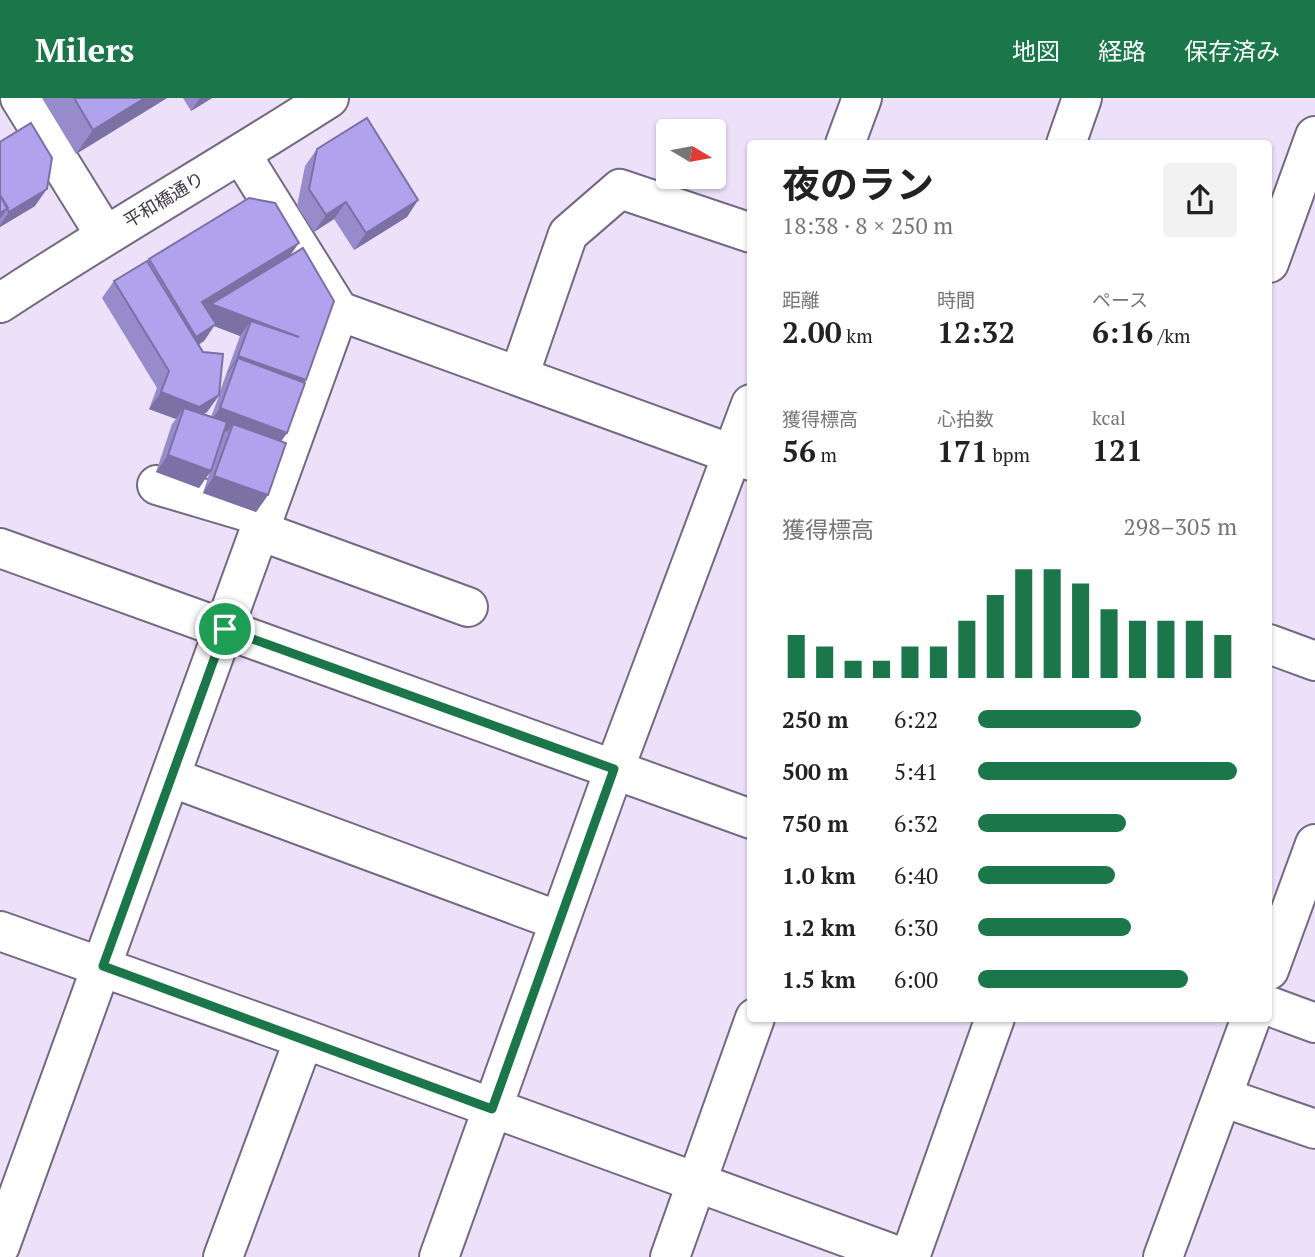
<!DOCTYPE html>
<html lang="ja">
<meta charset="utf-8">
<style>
body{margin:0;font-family:"PT Serif","Noto Sans JP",serif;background:#f2f2f2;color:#222;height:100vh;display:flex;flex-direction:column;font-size:26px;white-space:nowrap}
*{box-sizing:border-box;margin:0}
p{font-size:23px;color:#767676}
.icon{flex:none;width:38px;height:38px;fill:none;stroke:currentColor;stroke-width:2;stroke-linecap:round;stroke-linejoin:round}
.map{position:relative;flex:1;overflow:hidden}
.side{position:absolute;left:747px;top:42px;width:525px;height:882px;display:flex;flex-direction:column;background:#fff;border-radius:7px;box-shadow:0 2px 5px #0004}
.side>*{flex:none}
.needle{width:46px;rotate:100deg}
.fabs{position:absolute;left:656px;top:21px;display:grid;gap:14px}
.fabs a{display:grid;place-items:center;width:70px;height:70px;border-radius:7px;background:#fff;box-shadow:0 2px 5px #0004;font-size:35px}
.pin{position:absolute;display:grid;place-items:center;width:60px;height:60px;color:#fff;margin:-30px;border:4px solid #fff;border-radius:50%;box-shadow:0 2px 7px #0007}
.round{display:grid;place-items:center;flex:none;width:74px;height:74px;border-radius:7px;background:#f2f2f2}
.summary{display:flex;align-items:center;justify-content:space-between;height:119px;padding:0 35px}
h1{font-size:38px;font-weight:700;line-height:52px}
.metrics{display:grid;grid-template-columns:repeat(3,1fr);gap:10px;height:119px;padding:7px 35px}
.metrics div{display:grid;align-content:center}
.metrics b{font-size:30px;font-weight:700}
.metrics small{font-size:19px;font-weight:400}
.metrics p{font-size:19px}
.chart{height:196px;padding:14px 35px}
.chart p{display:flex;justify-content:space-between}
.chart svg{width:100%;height:126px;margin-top:7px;stroke:#1b764a;stroke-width:6}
ul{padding:0 35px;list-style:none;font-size:23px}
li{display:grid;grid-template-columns:112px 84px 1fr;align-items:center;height:52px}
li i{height:18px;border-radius:9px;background:#1b764a}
header{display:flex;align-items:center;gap:42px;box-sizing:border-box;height:98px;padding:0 35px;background:#1b764a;color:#fff}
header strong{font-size:33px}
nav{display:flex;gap:38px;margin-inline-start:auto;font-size:24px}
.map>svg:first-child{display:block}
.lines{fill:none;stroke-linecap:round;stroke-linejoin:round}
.minor-casing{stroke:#746a80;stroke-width:42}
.major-casing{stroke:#746a80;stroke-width:42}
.minor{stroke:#fff;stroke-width:38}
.major{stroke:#fff;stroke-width:38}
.wall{fill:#978bcb;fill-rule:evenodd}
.shaded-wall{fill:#7b71a5}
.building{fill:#b0a2ec;stroke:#7b71a5;stroke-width:2}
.route-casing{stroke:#fff;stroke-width:14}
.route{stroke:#1b764a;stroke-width:9}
.labels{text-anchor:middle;stroke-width:6;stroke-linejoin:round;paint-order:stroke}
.street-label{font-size:18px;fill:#3c3741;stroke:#fff}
</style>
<header>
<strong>Milers</strong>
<nav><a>地図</a><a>経路</a><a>保存済み</a></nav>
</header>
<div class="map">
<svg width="1315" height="1159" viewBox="0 0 1315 1159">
<rect width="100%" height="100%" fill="#ede1fa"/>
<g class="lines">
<!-- minor casing -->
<g class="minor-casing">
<path id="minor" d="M20,0l85,137
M845,46l17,-46
M1066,46l16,-46
M241,56l98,157 412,150
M1269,165l46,-127
M519,278l49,-142 52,-45 131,44
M157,387l108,32
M260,433l208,76
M0,450l751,271
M1269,546l46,17
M170,679l389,144
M0,833l304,108 597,218
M1269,872l46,-126
M1269,908l46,17
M1222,999l93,32
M0,1148l339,-935
M223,1159l81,-218
M439,1159l175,-487 137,-366
M670,1159l85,-239
M910,1159l85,-239
M1163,1159l88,-239"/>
</g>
<!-- major casing -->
<g class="major-casing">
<path id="major" d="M0,205c108,-71 220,-135 329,-205"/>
</g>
<!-- minor -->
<use href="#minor" class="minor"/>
<!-- major -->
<use href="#major" class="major"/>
</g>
<!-- wall -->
<path class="wall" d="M42,0h125l-91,56z
M183,0h29l-21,13z
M0,44l35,64 -35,21z
M317,51l101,51 -11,17 -53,33 -20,-31 -20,13 -17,-26 8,-40z
M291,157l15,125 -19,53 -6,8 -13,54 -12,17 -53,-19 7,-22 -11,17 -43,-16 16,-48 4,-5 -27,-10 8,-21 -55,-90 12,-17 33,-20 2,-2zM214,228l26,10 -21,58 -16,-42 -5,-7 6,-4zM219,298l-8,21 -8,-3 4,-2z"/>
<!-- shaded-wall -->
<path class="shaded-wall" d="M145,0h22l-91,56 17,-24z
M200,0h12l-21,13z
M47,91l-12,17 -35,21v-2l9,-13z
M418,102l-11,17 -53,33 12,-17z
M346,104l-12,17 -20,13 12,-17z
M8,110l-8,11v-6z
M299,145l-12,17 12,77 -48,-16 -11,15 -26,-10 -10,15 -20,13 12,-17 3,-17 8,-11 -17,10 12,-17z
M238,258l68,24 -12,17 -56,-39 -10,15h-1z
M161,294l58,3 -12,17 -19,12 -4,-16 -8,11 -27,-10z
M220,310l67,25 -12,17 -42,-26 -6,8 -19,-7z
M168,357l43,16 -12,17 -43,-16z
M214,378l54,19 -12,17 -53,-19z"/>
<!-- building -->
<path class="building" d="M74,0h71l-52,32z
M367,20l51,82 -52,33 -20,-31 -20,13 -17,-26 8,-40z
M31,25l21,35 -5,31 -38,23 -9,-17v-53z
M0,97l8,13 -8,5z
M249,100l26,5 24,40 -97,59 14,22 -20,13 -47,-78z
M303,150l31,53 -28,79 -68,-24 13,-35 48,16 -88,-33z
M147,163l56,91 20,2 -4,41 -20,12 -38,-15 8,-21 -55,-90z
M238,260l67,25 -18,50 -67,-25z
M184,310l43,14 -16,49 -43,-16z
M233,326l53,19 -18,52 -54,-19z"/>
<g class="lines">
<!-- route casing -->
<g class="route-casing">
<path id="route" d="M225,531l389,140 -122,340 -389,-143z"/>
</g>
<!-- route -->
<use href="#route" class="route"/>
</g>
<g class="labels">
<!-- street labels -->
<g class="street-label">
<text transform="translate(164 102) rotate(-31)" y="6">平和橋通り</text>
</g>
</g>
</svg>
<div class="fabs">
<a><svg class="needle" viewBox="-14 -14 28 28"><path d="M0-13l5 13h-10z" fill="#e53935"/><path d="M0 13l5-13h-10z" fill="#767676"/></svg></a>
</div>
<div class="pin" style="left:225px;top:531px;background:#1e9e55"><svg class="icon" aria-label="arrive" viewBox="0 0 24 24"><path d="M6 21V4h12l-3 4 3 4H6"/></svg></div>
<section class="side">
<div class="summary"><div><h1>夜のラン</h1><p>18:38 · 8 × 250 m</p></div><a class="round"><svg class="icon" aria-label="share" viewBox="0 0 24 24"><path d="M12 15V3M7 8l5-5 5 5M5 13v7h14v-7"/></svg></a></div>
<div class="metrics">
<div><p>距離</p><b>2.00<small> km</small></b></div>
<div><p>時間</p><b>12:32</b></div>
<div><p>ペース</p><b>6:16<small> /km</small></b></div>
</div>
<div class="metrics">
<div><p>獲得標高</p><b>56<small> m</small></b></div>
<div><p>心拍数</p><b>171<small> bpm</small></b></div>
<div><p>kcal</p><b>121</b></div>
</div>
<div class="chart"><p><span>獲得標高</span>298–305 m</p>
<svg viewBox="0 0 160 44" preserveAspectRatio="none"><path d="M5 44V29M15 44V33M25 44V38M35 44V38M45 44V33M55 44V33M65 44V24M75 44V15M85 44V6M95 44V6M105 44V11M115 44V20M125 44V24M135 44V24M145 44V24M155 44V29"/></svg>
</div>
<ul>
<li><b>250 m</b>6:22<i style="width:63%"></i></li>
<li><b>500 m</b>5:41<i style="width:100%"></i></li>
<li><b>750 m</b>6:32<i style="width:57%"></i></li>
<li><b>1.0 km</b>6:40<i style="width:53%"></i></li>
<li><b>1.2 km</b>6:30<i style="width:59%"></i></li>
<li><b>1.5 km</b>6:00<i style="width:81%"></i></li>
</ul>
</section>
</div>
